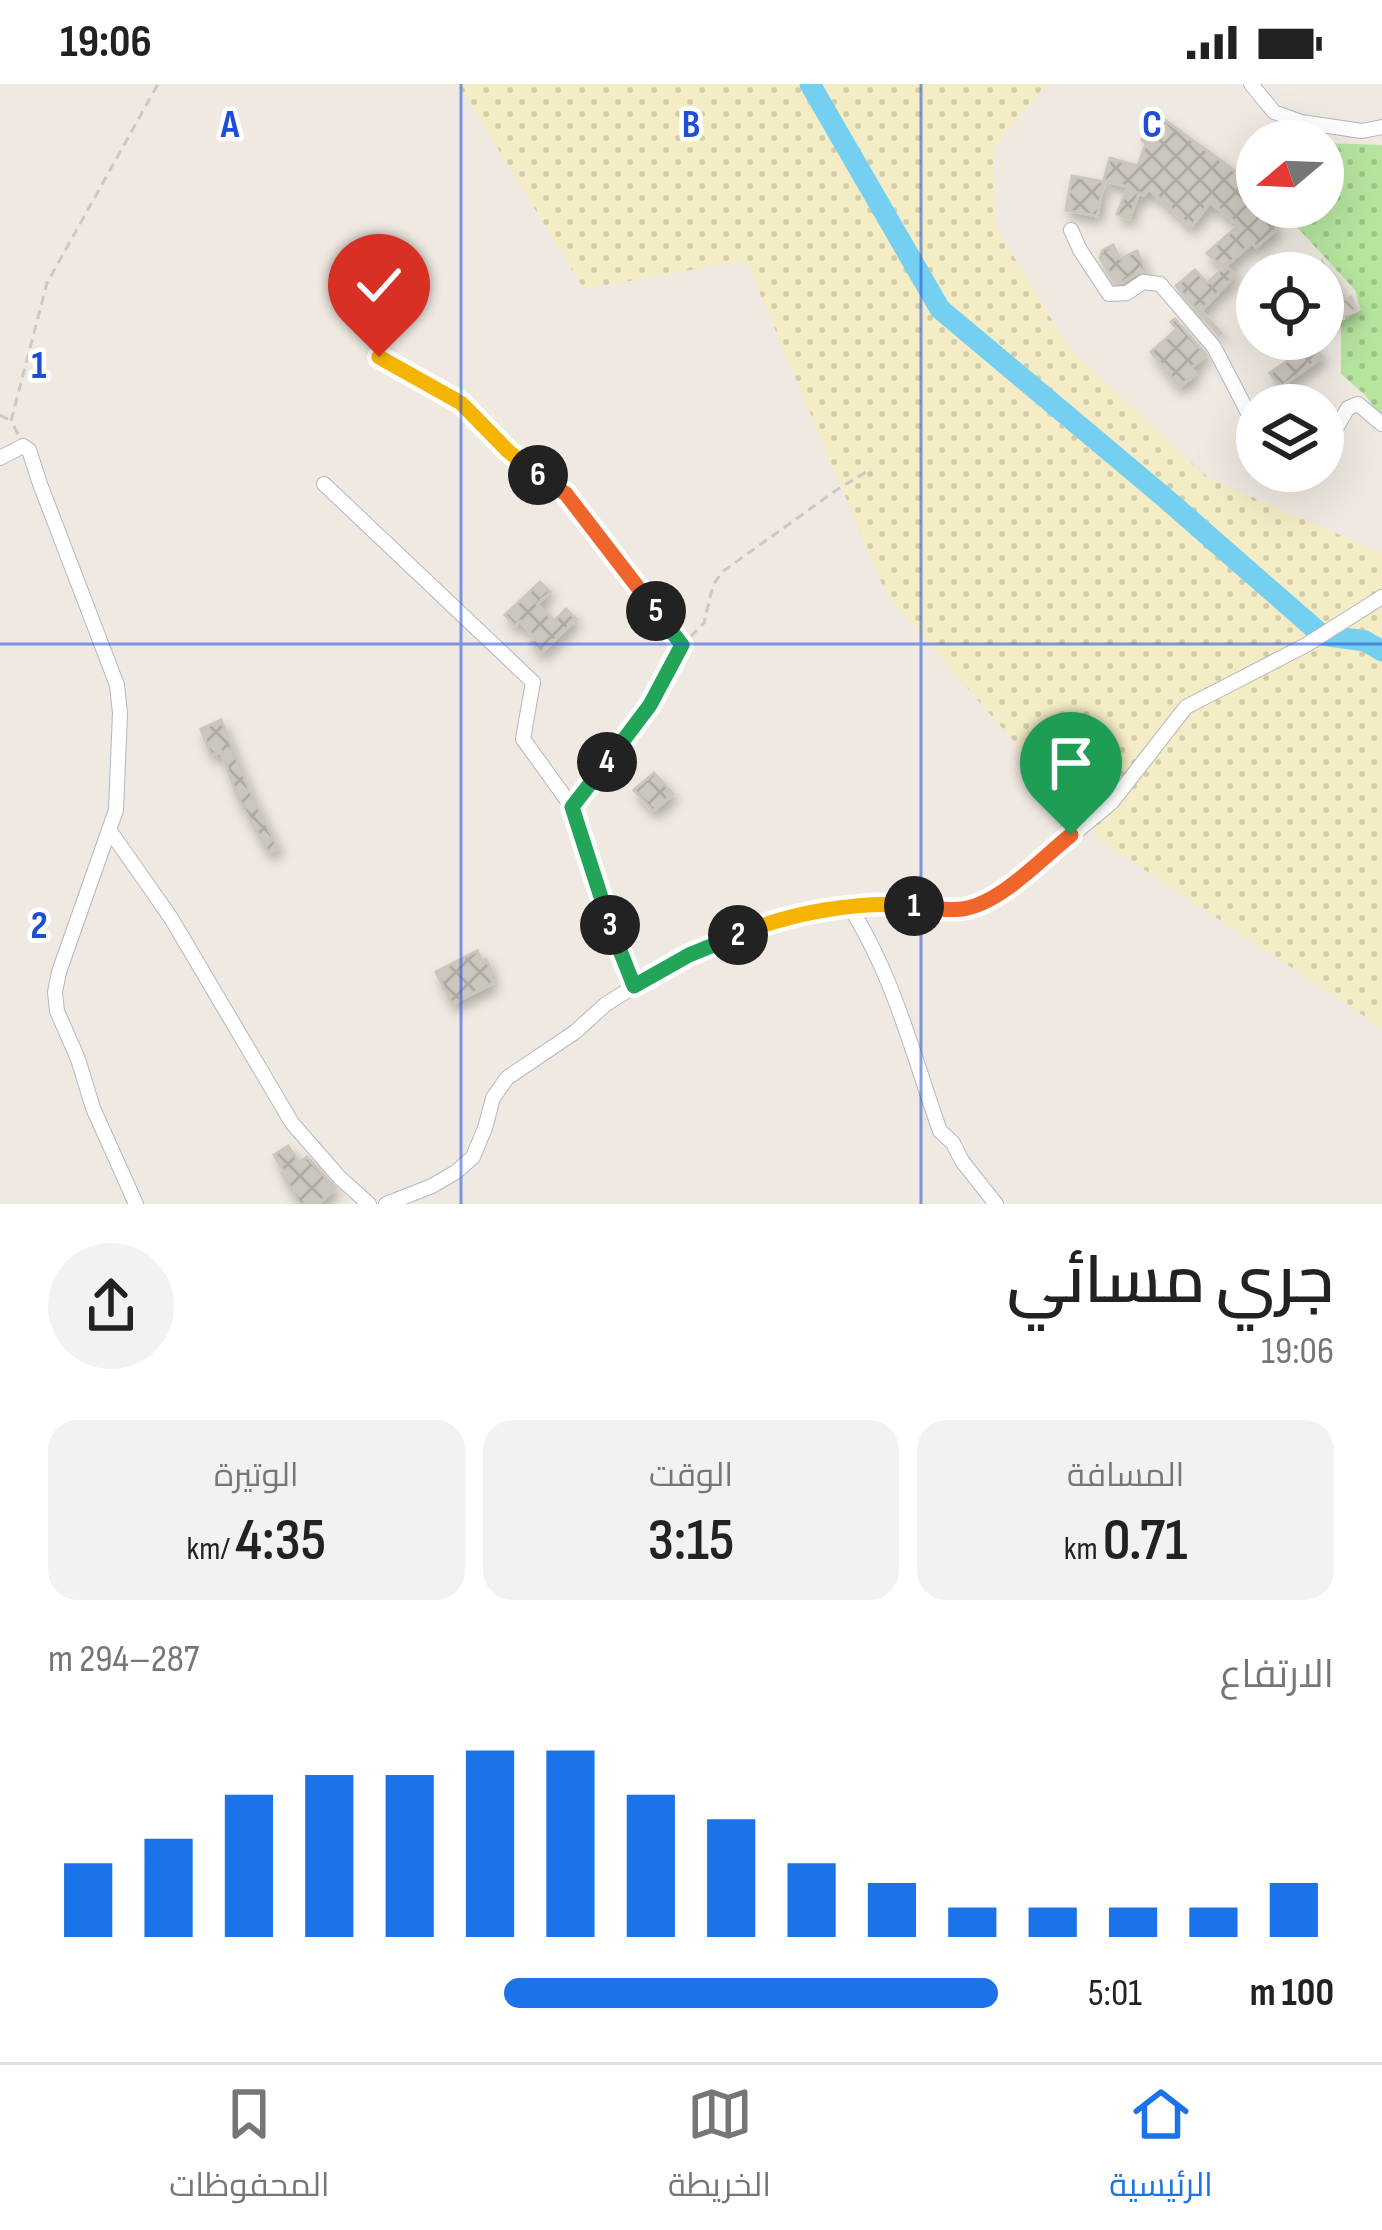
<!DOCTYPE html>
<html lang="ar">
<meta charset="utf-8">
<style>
body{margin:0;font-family:"Sofia Sans Condensed",Cairo,sans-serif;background:#f2f2f2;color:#222;direction:rtl;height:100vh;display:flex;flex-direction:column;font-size:45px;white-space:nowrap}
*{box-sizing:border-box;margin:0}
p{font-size:39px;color:#767676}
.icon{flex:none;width:66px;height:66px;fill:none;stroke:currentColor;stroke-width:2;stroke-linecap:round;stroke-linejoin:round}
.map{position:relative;height:1120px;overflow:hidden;direction:ltr}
.details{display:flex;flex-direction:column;background:#fff;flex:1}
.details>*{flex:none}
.needle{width:78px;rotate:251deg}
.tools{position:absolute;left:1236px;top:36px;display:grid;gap:24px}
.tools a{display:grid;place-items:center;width:108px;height:108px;border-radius:50%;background:#fff;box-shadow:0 12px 48px #0002;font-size:60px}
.pin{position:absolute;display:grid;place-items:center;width:102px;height:102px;color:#fff;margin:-123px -51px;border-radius:50% 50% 50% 0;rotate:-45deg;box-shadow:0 0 12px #0007}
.pin .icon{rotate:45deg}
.km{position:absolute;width:60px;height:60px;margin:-30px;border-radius:50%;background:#222;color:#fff;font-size:33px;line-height:60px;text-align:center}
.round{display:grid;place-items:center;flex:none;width:126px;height:126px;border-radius:63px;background:#f2f2f2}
.headline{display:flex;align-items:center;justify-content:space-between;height:204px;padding:0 48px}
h1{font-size:66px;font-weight:600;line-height:90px}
.figures{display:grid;grid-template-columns:repeat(3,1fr);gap:18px;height:204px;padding:12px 48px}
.figures div{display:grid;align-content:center;border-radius:30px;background:#f2f2f2;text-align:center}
.figures b{font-size:60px;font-weight:600}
.figures small{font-size:33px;font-weight:400}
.figures p{font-size:33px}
.chart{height:336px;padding:24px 48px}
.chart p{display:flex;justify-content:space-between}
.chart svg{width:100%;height:216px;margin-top:12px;stroke:#1a73e8;stroke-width:6}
ul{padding:0 48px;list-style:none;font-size:39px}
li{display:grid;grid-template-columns:192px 144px 1fr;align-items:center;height:90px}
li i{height:30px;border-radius:15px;background:#1a73e8}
.status{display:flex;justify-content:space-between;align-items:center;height:84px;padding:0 60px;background:#fff;direction:ltr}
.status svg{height:33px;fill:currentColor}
.tabs{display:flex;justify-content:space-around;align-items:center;height:168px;border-top:3px solid #e0e0e0;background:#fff;font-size:33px;color:#767676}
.tabs a{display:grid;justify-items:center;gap:6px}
.tabs .selected{color:#1a73e8}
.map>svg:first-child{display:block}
.grass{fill:url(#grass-dots)}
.sand{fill:url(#sand-dots)}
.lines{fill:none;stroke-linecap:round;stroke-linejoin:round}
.river{stroke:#75cff0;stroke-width:21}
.building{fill:url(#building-cross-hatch);stroke:#cbc5ba;stroke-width:3;filter:url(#shadow)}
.minor-casing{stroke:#b4b7c1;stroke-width:16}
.path{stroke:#c9c9c9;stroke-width:3;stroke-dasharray:9 6;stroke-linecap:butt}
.minor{stroke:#fff;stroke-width:14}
.split-1-casing{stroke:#fff;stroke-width:24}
.split-2-casing{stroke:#fff;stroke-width:24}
.split-3-casing{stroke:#fff;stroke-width:24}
.split-4-casing{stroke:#fff;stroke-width:24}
.split-5-casing{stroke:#fff;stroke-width:24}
.split-6-casing{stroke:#fff;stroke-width:24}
.split-7-casing{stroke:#fff;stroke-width:24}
.split-1{stroke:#f0652b;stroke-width:15}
.split-2{stroke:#f5b400;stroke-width:15}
.split-3{stroke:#22a559;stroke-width:15}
.split-4{stroke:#22a559;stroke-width:15}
.split-5{stroke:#22a559;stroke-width:15}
.split-6{stroke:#f0652b;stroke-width:15}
.split-7{stroke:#f5b400;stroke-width:15}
.grid{fill:none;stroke:#1d4ed8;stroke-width:3;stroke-opacity:0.55}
.grid-label{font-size:39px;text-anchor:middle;font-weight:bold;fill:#1d4ed8;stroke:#fff;stroke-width:9;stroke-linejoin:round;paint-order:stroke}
</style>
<div class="status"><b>19:06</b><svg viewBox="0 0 49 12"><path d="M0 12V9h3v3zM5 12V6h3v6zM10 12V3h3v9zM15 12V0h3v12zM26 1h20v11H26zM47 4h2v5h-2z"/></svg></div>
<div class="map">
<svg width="1382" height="1120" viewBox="0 0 1382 1120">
<defs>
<pattern id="grass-dots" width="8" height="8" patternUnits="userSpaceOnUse" patternTransform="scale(3)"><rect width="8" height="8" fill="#b6e59e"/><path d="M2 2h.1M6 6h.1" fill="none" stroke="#9dc588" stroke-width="1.8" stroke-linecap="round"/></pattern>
<pattern id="sand-dots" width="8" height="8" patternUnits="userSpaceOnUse" patternTransform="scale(3)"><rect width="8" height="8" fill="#f3ecc5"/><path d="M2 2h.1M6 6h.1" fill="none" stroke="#d1cbaa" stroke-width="1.8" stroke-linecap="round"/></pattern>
<pattern id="building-cross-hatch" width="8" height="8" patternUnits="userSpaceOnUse" patternTransform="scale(3)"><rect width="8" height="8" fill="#cbc7bf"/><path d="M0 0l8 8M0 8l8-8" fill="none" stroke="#afaba4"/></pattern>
<filter id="shadow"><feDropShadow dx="4" dy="7" stdDeviation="6" flood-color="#0004"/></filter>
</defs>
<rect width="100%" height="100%" fill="#efe9e1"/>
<!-- grass -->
<path class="grass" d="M1323,59l59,2v273l-17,-23 -24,-21v-52l20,-12 -6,-20 -58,-63 -12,-20h38z"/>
<!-- sand -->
<path class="sand" d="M458,0h588l-53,65 3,78 72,120 140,131 174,75v475l-282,-188 -213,-244 -141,-336 -162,29z"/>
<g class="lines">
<!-- river -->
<path class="river" d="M810,0l130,225 224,188 158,138 43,6 17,10"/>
</g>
<!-- building -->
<path class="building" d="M1159,32l98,71v20h5l16,21 -22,19 -4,-4 -26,23 9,9 -34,36 20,22 -2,2 -43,-49 19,-16 12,13 16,-15 -16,-15 32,-28 -29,-23 -19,25 -42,-38 -5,6 -5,-2 -10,26 -12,-5 11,-27 -24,-7 6,-22 28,8 8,-23 -4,-3z
M1072,92l32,6 -7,34 -31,-6z
M1113,161l7,14 17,-8 9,20 -9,2 -14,9h-8l-15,-24 3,-8z
M1323,179l23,36 5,-2 5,13 -14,5 1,3 -20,5z
M1175,235l31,36 -15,13 5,6 -17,13 -28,-35 26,-23 -6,-7z
M1312,259l10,14 -41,30 -11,-14z
M540,498l10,10 -13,12 17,17 12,-12 10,10 -35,34 -10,-11 4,-4 -15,-17 -5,5 -10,-11z
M221,636l28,69 29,59 -10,4 -31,-56 -16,-45 -10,4 -10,-26z
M654,689l19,21 -20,17 -19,-21z
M477,867l5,10 4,-2 6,13 -3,2 4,9 -41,21 -16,-32z
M288,1062l11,16 8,-5 28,31 -17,16h-18l-18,-31 2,-1 -10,-17z"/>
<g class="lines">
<!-- minor casing -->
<g class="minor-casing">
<path id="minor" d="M1251,0l23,28 27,10
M1277,57l3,-10 21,-9 61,9 20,-4
M1071,146l9,20 29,44 18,-1 16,-11 17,2 54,63 43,83
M1323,355l9,-4 16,-27 10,-4 24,20
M0,374l23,-12 6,4 11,34 77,201 3,28 -4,97 -57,162 -4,20 2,19 21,48 15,49 43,96
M324,400l209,198 -10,57 49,68 36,112 27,67
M110,747l61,87 121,205 48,55 29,26
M851,825c43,68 62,146 89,222l13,12 9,18 34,43
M386,1120l46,-18 24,-14 17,-15 12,-29 8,-30 14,-20 68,-46 31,-28 29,-18 54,-31 69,-29 59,-15 34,-2 29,-7 79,8 31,-11 36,-26 86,-71 74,-95 120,-62 76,-48"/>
</g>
<!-- path -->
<path class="path" d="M379,273l82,46 60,61 45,29 115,151
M0,331l9,5
M18,350l-7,-13 36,-138 111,-199
M580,712l71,-91 31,-60 22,-22 9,-38 9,-13 113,-81 36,-22"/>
<!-- minor -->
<use href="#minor" class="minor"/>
</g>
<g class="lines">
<!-- split-1 casing -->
<g class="split-1-casing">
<path id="split-1" d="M914,822c16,2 32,5 48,3 38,-5 80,-51 109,-74"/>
</g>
<!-- split-2 casing -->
<g class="split-2-casing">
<path id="split-2" d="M738,851c50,-22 123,-35 176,-29"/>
</g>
<!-- split-3 casing -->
<g class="split-3-casing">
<path id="split-3" d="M610,841l24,61 55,-31 49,-20"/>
</g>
<!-- split-4 casing -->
<g class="split-4-casing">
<path id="split-4" d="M607,678l-35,45 38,118"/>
</g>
<!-- split-5 casing -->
<g class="split-5-casing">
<path id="split-5" d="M607,678l43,-57 32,-60 -26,-34"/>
</g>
<!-- split-6 casing -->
<g class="split-6-casing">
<path id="split-6" d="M538,391l28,19 90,117"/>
</g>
<!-- split-7 casing -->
<g class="split-7-casing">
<path id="split-7" d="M379,273l82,46 47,48 30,24"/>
</g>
<!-- split-1 -->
<use href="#split-1" class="split-1"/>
<!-- split-2 -->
<use href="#split-2" class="split-2"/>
<!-- split-3 -->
<use href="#split-3" class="split-3"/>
<!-- split-4 -->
<use href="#split-4" class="split-4"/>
<!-- split-5 -->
<use href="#split-5" class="split-5"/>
<!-- split-6 -->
<use href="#split-6" class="split-6"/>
<!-- split-7 -->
<use href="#split-7" class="split-7"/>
</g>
<!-- grid -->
<path class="grid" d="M461,0v1120M921,0v1120M0,560h1382"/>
<g class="grid-label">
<text x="230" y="53">A</text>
<text x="691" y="53">B</text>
<text x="1152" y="53">C</text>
<text x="39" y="294">1</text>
<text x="39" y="854">2</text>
</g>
</svg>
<div class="tools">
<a><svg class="needle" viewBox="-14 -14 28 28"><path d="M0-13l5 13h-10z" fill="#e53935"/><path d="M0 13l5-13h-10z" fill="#767676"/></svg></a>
<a><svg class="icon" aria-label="locate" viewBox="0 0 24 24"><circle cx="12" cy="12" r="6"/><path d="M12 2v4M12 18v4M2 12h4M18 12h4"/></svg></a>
<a><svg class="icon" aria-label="layers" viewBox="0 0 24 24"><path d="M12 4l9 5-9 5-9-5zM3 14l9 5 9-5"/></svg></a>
</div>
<div class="pin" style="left:1071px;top:751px;background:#1e9e55"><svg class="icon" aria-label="arrive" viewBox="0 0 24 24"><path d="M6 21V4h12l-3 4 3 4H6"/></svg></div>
<div class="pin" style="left:379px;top:273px;background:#d93025"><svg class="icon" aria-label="check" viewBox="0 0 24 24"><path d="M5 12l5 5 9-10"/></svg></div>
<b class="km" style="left:914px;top:822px">1</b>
<b class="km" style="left:738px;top:851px">2</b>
<b class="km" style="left:610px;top:841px">3</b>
<b class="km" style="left:607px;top:678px">4</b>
<b class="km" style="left:656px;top:527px">5</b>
<b class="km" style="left:538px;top:391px">6</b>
</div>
<section class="details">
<div class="headline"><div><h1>جري مسائي</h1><p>19:06</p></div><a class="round"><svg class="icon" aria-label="share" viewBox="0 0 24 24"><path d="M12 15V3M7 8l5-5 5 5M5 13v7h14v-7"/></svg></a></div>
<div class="figures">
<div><p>المسافة</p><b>0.71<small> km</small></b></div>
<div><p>الوقت</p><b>3:15</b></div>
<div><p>الوتيرة</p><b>4:35<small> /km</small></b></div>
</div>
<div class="chart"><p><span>الارتفاع</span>287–294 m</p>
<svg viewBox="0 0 160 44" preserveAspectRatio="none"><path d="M5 44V29M15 44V24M25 44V15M35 44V11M45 44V11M55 44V6M65 44V6M75 44V15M85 44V20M95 44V29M105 44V33M115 44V38M125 44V38M135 44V38M145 44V38M155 44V33"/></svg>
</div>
<ul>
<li><b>100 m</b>5:01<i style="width:52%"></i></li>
</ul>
</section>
<nav class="tabs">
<a class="selected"><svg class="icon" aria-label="home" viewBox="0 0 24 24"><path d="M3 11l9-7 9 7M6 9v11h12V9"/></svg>الرئيسية</a>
<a><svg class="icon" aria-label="map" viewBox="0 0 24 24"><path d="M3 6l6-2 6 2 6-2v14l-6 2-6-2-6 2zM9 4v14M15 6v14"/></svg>الخريطة</a>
<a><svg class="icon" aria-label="saved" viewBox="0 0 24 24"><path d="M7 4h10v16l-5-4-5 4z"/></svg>المحفوظات</a>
</nav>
